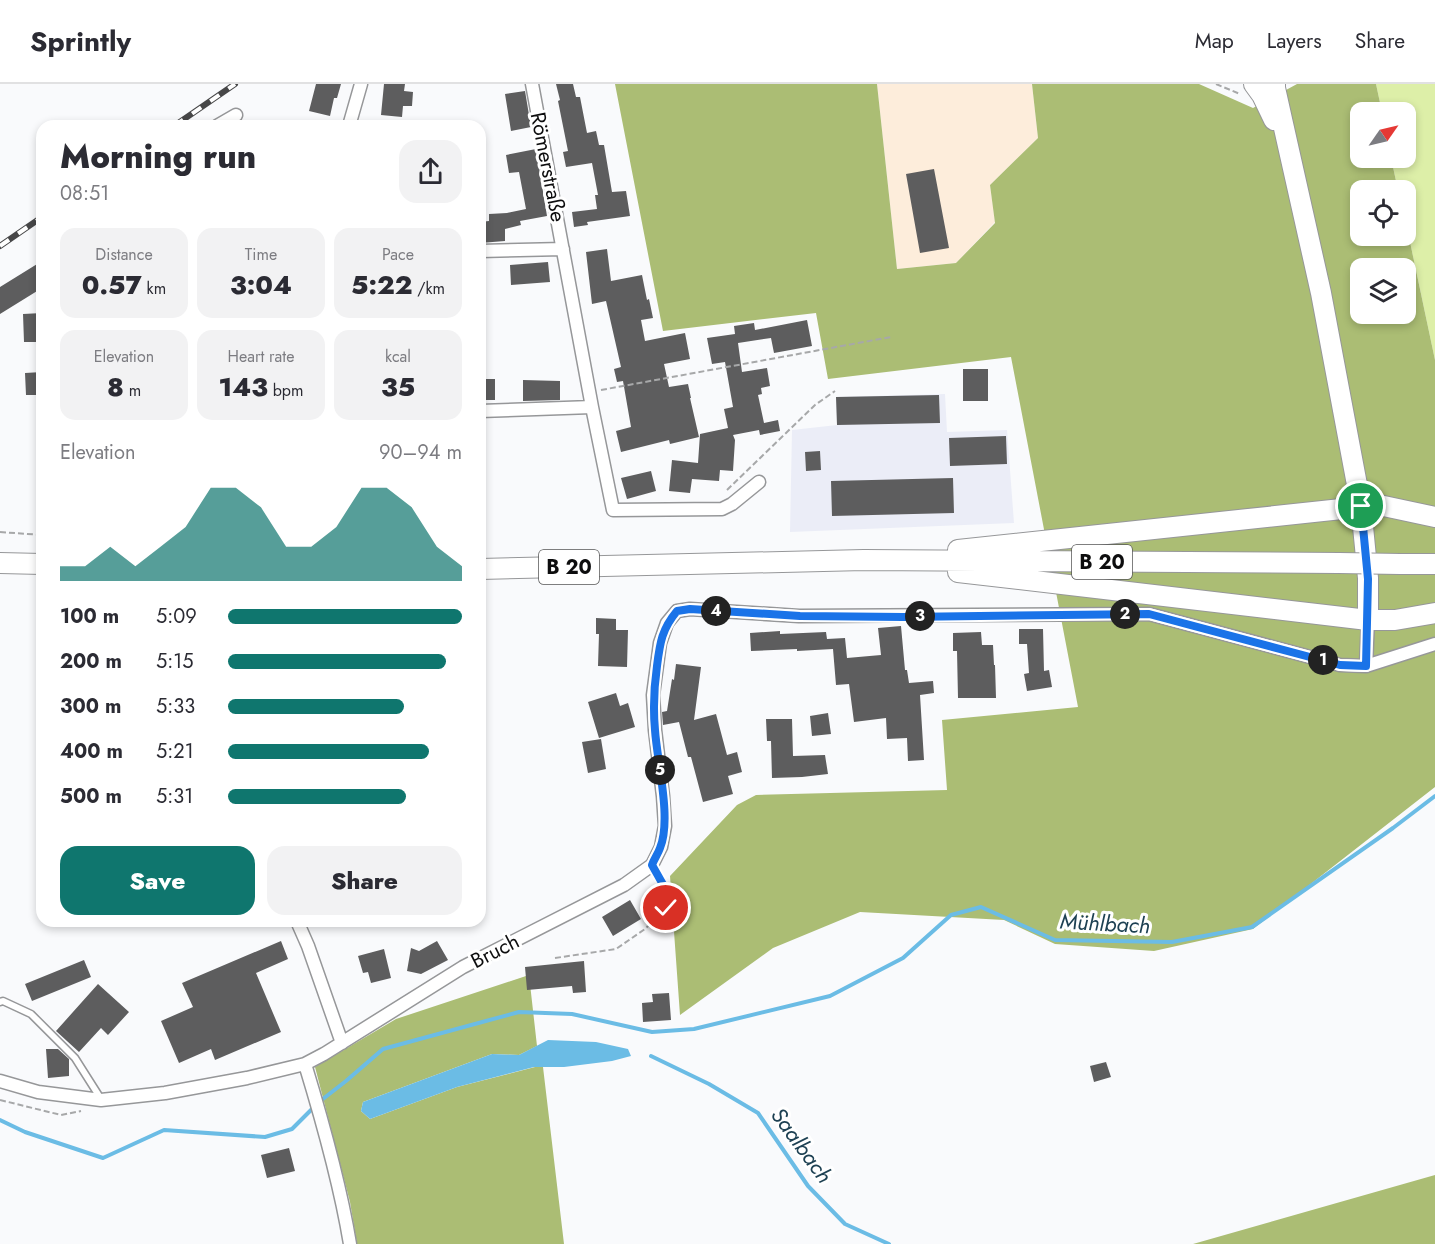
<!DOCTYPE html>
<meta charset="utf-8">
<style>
body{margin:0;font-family:Jost,sans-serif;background:#f2f2f3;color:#2b2b33;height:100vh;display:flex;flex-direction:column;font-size:22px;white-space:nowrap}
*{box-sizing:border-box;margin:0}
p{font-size:20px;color:#7c7c81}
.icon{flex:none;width:33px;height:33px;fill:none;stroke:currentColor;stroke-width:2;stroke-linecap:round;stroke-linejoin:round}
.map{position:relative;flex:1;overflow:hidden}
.panel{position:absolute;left:36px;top:36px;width:450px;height:807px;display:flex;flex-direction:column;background:#fff;border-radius:18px;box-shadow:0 3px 9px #0003}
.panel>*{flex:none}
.needle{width:39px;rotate:56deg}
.buttons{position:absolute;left:1350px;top:18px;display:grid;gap:12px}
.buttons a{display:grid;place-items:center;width:66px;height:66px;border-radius:12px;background:#fff;box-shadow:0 3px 9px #0003;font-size:30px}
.pin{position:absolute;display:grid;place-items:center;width:51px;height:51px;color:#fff;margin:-26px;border:3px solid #fff;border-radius:50%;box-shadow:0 2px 6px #0007}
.km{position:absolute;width:30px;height:30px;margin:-15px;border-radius:50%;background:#222;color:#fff;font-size:16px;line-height:30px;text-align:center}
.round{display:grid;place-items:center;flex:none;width:63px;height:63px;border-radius:18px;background:#f2f2f3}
.summary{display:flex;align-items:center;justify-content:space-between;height:102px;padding:0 24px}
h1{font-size:33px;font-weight:800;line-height:45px}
.metrics{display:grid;grid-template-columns:repeat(3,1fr);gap:9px;height:102px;padding:6px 24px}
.metrics div{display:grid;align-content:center;border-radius:15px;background:#f2f2f3;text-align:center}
.metrics b{font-size:26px;font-weight:800}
.metrics small{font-size:16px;font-weight:400}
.metrics p{font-size:16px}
.chart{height:168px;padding:12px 24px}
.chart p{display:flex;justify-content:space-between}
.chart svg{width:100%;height:108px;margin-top:6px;fill:#0f766e;opacity:.7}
.cta{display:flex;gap:12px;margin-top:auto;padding:12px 24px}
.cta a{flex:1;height:69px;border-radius:18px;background:#0f766e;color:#fff;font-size:24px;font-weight:800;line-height:69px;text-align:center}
.cta a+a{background:#f2f2f3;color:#2b2b33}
ul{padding:0 24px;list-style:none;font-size:20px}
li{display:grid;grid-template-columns:96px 72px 1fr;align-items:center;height:45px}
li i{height:15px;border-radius:8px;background:#0f766e}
header{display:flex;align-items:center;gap:36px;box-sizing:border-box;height:84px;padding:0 30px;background:#fff;border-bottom:2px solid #e1e1e2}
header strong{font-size:28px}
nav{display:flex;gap:33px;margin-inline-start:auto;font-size:21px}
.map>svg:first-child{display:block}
.commercial{fill:#fdeddb}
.built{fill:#ebedf7}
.green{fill:#ddefa8}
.forest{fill:#abbd74;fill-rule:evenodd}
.water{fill:#6bbce5}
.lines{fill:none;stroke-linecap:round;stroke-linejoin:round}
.stream{stroke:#6bbce5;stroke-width:4}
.building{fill:#5d5d5e}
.lane-casing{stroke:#969799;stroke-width:9}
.street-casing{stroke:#969799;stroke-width:15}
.primary-casing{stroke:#969799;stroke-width:22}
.path{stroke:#a7a8a9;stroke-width:2;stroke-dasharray:6 3;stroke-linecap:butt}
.lane{stroke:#fff;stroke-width:6}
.street{stroke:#fff;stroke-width:12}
.primary{stroke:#fff;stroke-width:20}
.rail-casing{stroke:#474748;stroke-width:6}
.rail{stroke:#fff;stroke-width:4;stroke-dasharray:11;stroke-linecap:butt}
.primary-bridge-casing{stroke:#969799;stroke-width:22;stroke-linecap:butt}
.primary-bridge{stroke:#fff;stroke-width:20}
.route-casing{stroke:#fff;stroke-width:12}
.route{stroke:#1a73e8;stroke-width:8}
.labels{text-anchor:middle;stroke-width:6;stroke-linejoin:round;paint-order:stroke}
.shield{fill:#fff;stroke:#565656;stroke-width:1.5}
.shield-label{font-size:20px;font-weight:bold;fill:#0d0d0e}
.street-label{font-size:21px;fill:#0d0d0e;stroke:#fff}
.water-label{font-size:22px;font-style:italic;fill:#1e4153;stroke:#fff}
</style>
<header>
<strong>Sprintly</strong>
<nav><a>Map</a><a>Layers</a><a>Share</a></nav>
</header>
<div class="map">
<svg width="1435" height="1160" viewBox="0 0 1435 1160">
<rect width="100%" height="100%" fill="#f9fafc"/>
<!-- commercial -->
<path class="commercial" d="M877,0h155l6,54 -48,47 5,37 -39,41 -59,6z"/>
<!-- built -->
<path class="built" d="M945,310l2,38 60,-2 7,93 -224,9 2,-102 45,-5 -1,-28z"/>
<!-- green -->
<path class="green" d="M1376,0h59v276l-29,-137v-33h-8l-7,-32h15v-46h-24z"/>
<!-- forest -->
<path class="forest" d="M615,0h262l20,185 59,-6 39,-40 -5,-38 48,-47 -6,-54h167l54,24 44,-24h79l6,28h-22v46h31l7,32h-38v46h46v-13l29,137v427l-182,142 -99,22 -99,-7 -51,-24 -144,-8 -87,36 -93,67 -10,-139 67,-71 19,-10 191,-5 -5,-70 136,-13 -67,-350 -183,22 -12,-66 -153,18zM1360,184h46v46h-46z
M529,891l8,71 -18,9 -27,-1 -129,48 -2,9 9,8 87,-32 78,-20h8l21,177h-207l-7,-42 -35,-135 81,-48z
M1435,1091v69h-242z"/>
<!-- water -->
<path class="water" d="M548,956l48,2 32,7 3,7 -19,5 -48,6h-30l-77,20 -87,32 -9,-8 2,-9 129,-48 27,1z"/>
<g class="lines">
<!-- stream -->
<path class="stream" d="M651,972l58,28 49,29 50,73 37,38 44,20
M319,1018l27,-21 37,-32 136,-37 53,2 80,18 42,-3 136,-33 73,-38 48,-43 30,-8 74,33 117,2 80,-15 141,-99 42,-32
M0,1036l25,12 78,26 61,-28 101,7 27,-8 22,-22"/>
</g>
<!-- building -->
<path class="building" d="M316,0h25l-4,14h-3l-4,18 -21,-5z
M384,0h21l-1,7 9,1 -1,14h-9l-1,11 -21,-2z
M556,0h17l3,13h4l7,36 9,-2 3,14h5l8,47 14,-1 4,25 -43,6 1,3 -14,2 -2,-15 25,-3 -2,-14h3l-6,-32 -26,4 -3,-15 5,-1 -10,-50 2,-1z
M525,7l6,36 -20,4 -6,-37z
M536,65l11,67 -27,5 1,4 -16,4v12l-25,2v-21l9,-1v-7l18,-1 19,-4 -7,-37 -10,1 -3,-18z
M934,85l15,79 -29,5 -14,-79z
M607,165l4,32 31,-6 5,25 2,-1 4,19 -12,2 4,21 40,-8 5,26 -26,5 5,23 19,-3 3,14h-1l9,39 -29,7 -1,-4 -48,12 -5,-21 15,-4 -8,-46 -6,1 -3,-13 7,-2 -15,-66 -14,3 -6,-52z
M42,177v27l-42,26v-27z
M548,178l2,20 -39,3 -1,-20z
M42,229v29h-18l-1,-28z
M807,236l5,26 -38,7 -3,-15 -33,5 4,29 25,-4 3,18 -9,2 1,6 -4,1 6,28 14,-3 2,11 -20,4 -1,-5 -26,5 2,5 -2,31 -13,-1 -1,11 -27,-2 -2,14 -21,-2 3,-31 26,3 2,-29 28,-6 -4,-19 9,-2 -8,-45 -13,2 -5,-26 28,-4 -1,-8 20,-3 1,7z
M963,285h25v32h-25z
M42,288v23h-16l-1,-22z
M480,295h15v21h-15z
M523,296l37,1v19l-37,1z
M939,311l1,28 -103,2 -1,-28z
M1006,352l1,28 -57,2 -1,-28z
M820,367l1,19 -15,1 -1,-19z
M651,387l5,20 -29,8 -6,-21z
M953,394l1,35 -122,3 -1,-35z
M596,534l20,1v11h12l-1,37 -29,-1 1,-32h-3z
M901,542l4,44h2l2,13 24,-2 1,12 -14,2 4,65 -16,1 -1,-23 -20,1 -1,-21 -32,4 -5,-38 -13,1 -3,-36 -36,2v-2l-46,2 -1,-18 30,-2v3l46,-2 1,7 18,-1 2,20 34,-3 -3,-27z
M1019,545h24l1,42 5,-1 3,17 -25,4 -3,-17 5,-1 -2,-29h-8z
M981,548l1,13h11l1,20h1l1,33h-38l-1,-47h-4v-18z
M676,580l25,3 -7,53 22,-6 11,41 10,-3 5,20 -14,4 5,18 -30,8 -12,-45h-3l-9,-35 -16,3 -1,-13 5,-1 5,-32 2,1z
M616,609l4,13 8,-3 7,24 -36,11 -11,-36z
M828,629l3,21 -19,2 -2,-20z
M766,635h26l1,37 32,-1 3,19 -26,3 -30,1 -1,-37h-4z
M601,655l5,30 -18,4 -6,-31z
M630,816l11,19 -28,17 -11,-19z
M281,857l7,18 -32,14 25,59 -66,28 -4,-11 -32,14 -18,-42 32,-14 -11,-24z
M437,857l11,19 -27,14 -14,-3 4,-23 8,3z
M384,865l7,29 -20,5 -3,-11 -5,1 -5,-17z
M84,876l7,17 -59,24 -7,-17z
M584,877l2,31 -13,1 -1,-7 -45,4 -2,-23z
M98,900l31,28 -21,23 -7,-7 -22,24 -23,-21z
M669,909l2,27 -28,2 -1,-19 11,-1 -1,-8z
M46,965h12l11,10v17l-21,2z
M1106,978l5,15 -17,5 -4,-16z
M289,1064l6,23 -28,7 -6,-23z"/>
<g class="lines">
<!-- lane casing -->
<g class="lane-casing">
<path id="lane" d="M0,918l3,-1 28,13 44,44 26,41"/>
</g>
<!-- street casing -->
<g class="street-casing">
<path id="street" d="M532,0l60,323 21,103 109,-1 10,-5 27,-22
M217,42l19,-11
M349,42l12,-42
M480,167l83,-2
M480,327l112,-4
M1366,582l2,-46
M297,837l11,25 34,97
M305,980c18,59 35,119 45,180
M0,997l38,11 63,8 64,-7 82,-15 58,-14 19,-10 139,-87 161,-82 28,-20 9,-18 4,-21 -2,-30 -8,-66 -2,-35 7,-52 7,-20 10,-12 13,-2 109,7 350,-2 191,51 26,1 69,-22"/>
</g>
<!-- primary casing -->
<g class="primary-casing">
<path id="primary" d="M1254,0l8,11 12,25
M1275,0v4l46,205 40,213 7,72v42
M958,466l421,-45 56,12
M0,479l42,1
M1400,480h35
M480,485l384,-9 475,3
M958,488l410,48h27l40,-7"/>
</g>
<!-- path -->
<path class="path" d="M1216,0l24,10
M601,306l290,-53
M727,406l88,-85 20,-14
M0,448l42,3
M555,874l61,-9 29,-20 21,-21 -1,-20 -8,-13
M0,1016l61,15 20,-4"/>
<!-- lane -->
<use href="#lane" class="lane"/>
<!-- street -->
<use href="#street" class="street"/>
<!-- primary -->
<use href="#primary" class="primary"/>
<!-- rail casing -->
<g class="rail-casing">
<path id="rail" d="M174,42l61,-42
M0,162l42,-29"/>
</g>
<!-- rail -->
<use href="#rail" class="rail"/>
<!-- primary-bridge casing -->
<g class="primary-bridge-casing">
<path id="primary-bridge" d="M1339,479l61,1"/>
</g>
<!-- primary-bridge -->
<use href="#primary-bridge" class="primary-bridge"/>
</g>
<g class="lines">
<!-- route casing -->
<g class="route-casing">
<path id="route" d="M666,824l-1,-20 -13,-23c2,-6 6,-11 8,-17 12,-29 -3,-86 -5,-118 -2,-22 -1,-43 2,-64 3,-24 5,-37 20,-55l13,-2 110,7 103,1 246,-3 191,51 26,1 2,-87 -7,-73"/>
</g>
<!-- route -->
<use href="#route" class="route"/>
</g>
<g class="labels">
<!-- shield labels -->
<g class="shield">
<rect x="1072" y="461" width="60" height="34" rx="4.5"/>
<rect x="539" y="466" width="60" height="34" rx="4.5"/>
</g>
<g class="shield-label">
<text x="1102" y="485">B 20</text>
<text x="569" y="490">B 20</text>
</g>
<!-- street labels -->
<g class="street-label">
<text transform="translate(548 83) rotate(79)" y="7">Römerstraße</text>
<text transform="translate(495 867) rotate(-27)" y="7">Bruch</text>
</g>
<!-- water labels -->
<g class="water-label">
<text transform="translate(1105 839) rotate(3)" y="8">Mühlbach</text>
<text transform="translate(802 1061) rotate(54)" y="8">Saalbach</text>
</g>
</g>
</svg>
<div class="buttons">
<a><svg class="needle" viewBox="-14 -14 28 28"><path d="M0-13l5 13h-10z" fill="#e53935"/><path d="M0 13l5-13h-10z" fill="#7c7c81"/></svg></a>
<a><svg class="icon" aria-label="locate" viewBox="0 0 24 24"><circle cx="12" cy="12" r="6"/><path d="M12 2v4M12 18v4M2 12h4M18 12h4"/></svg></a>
<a><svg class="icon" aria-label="layers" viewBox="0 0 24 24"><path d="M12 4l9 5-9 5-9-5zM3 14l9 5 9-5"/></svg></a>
</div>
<div class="pin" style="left:1361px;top:422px;background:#1e9e55"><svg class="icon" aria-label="arrive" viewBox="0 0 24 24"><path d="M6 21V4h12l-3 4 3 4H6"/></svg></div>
<div class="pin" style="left:666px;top:824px;background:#d93025"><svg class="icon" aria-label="check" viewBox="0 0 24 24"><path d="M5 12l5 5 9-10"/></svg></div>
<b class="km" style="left:1323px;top:576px">1</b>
<b class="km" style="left:1125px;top:530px">2</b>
<b class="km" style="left:920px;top:532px">3</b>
<b class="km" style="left:716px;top:527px">4</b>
<b class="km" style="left:660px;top:686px">5</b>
<section class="panel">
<div class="summary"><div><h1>Morning run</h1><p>08:51</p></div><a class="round"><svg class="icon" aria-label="share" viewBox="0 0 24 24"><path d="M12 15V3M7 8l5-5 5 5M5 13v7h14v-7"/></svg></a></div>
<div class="metrics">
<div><p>Distance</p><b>0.57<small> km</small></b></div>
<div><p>Time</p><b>3:04</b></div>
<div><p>Pace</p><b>5:22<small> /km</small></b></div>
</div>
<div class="metrics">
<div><p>Elevation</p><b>8<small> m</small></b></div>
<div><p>Heart rate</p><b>143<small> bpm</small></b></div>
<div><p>kcal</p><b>35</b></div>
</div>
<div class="chart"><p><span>Elevation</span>90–94 m</p>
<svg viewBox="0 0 160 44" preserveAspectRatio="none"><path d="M0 44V38L10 38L20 30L30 38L40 30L50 22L60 6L70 6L80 14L90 30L100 30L110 22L120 6L130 6L140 14L150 30L160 38V44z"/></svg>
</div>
<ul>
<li><b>100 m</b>5:09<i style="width:100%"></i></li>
<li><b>200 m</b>5:15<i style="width:93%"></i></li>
<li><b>300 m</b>5:33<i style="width:75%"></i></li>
<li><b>400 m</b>5:21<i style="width:86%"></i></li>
<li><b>500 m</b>5:31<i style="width:76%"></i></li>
</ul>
<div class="cta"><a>Save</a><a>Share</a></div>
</section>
</div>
